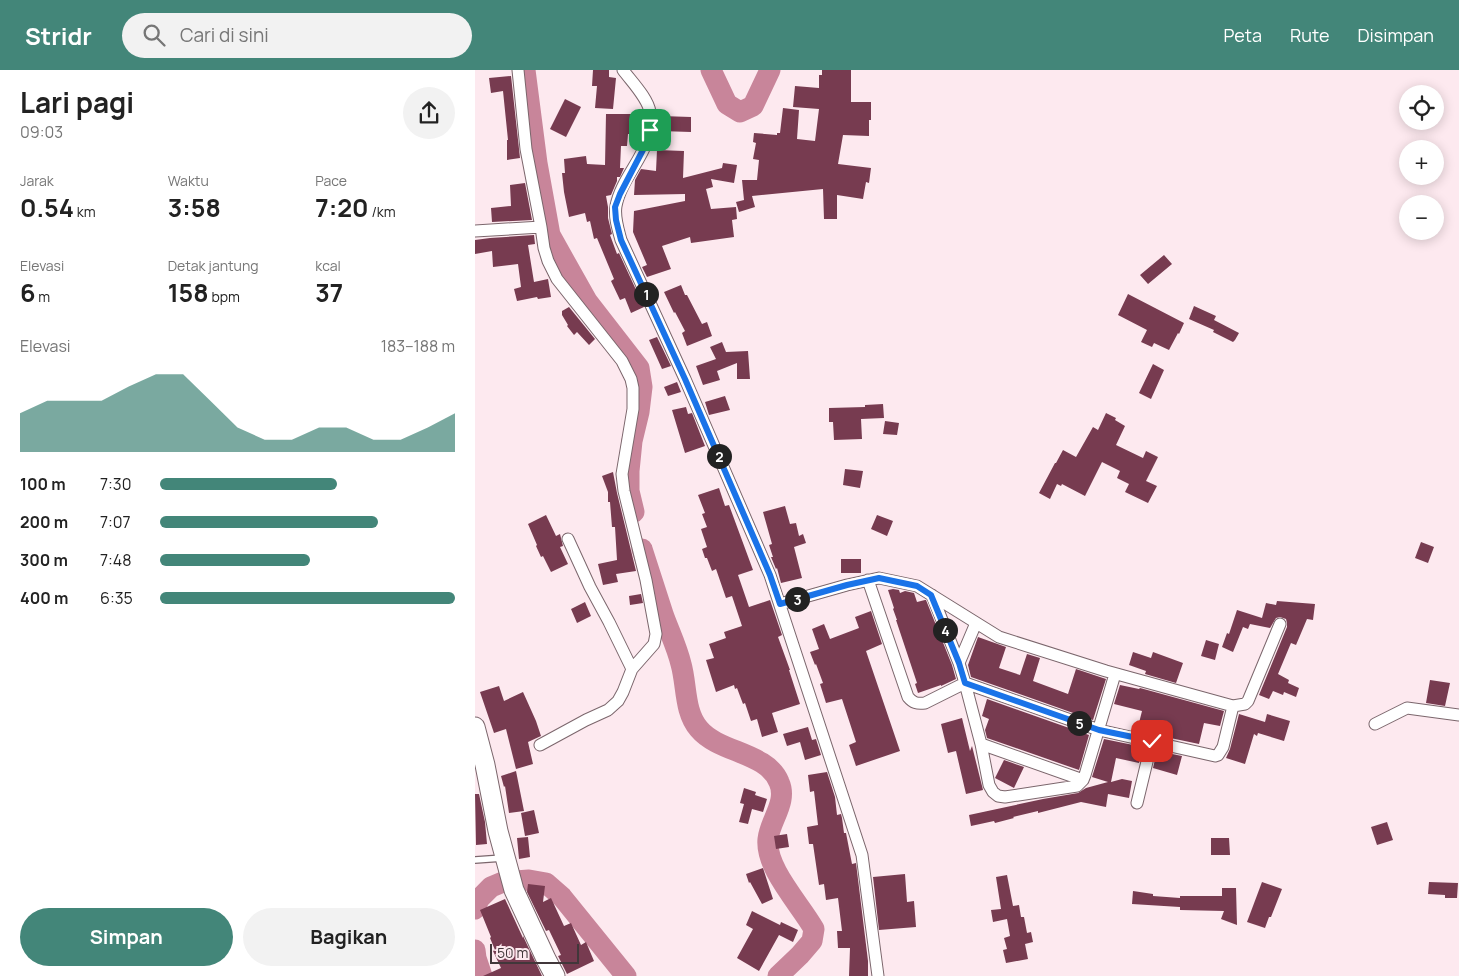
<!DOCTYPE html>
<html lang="id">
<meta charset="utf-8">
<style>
body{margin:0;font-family:Manrope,sans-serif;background:#f2f2f2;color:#222;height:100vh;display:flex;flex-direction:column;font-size:19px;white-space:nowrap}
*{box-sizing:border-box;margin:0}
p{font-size:16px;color:#767676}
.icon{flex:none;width:28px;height:28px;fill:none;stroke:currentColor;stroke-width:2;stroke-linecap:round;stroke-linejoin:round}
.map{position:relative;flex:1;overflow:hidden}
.side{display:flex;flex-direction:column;background:#fff;width:475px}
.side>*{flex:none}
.buttons{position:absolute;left:924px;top:15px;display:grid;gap:10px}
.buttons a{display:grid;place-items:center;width:45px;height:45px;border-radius:50%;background:#fff;box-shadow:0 2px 12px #0003;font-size:25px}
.scale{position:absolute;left:15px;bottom:12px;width:89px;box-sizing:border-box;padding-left:5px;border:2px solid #41373a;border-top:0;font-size:14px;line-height:18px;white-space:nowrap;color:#41373a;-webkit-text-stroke:4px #fde9ef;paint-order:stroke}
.pin{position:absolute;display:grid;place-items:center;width:42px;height:42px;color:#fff;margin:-21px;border-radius:10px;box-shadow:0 2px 8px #0006}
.km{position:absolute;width:25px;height:25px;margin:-12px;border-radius:50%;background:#222;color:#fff;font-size:14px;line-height:25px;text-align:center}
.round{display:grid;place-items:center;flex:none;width:52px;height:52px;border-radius:26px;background:#f2f2f2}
.overview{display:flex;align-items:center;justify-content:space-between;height:85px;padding:0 20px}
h1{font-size:28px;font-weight:700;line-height:38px}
.stats{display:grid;grid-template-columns:repeat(3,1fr);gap:8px;height:85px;padding:5px 20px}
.stats div{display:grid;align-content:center}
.stats b{font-size:25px;font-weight:700}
.stats small{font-size:14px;font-weight:400}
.stats p{font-size:14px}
.chart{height:140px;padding:10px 20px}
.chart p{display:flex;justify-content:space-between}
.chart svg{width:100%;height:90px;margin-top:5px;fill:#438679;opacity:.7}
.primary-button{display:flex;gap:10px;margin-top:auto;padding:10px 20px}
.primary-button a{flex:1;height:58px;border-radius:30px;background:#438679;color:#fff;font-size:20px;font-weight:700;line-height:58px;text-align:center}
.primary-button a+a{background:#f2f2f2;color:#222}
ul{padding:0 20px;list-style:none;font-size:16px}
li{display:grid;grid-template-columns:80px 60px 1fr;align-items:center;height:38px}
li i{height:12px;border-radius:6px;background:#438679}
header{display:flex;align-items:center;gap:30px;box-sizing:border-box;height:70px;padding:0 25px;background:#438679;color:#fff}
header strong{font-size:24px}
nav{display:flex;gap:28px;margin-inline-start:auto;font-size:18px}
.search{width:350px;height:45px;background:#f2f2f2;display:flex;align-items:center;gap:12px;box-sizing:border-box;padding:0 18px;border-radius:28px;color:#767676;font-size:19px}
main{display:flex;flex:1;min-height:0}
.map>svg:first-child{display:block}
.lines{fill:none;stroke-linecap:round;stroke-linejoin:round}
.river{stroke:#c8859a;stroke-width:21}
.building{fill:#773b50}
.lane-casing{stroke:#7b666c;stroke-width:8}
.street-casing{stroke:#7b666c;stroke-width:13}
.primary-casing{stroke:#7b666c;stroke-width:21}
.lane{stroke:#fff;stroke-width:5.5}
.street{stroke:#fff;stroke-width:11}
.primary{stroke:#fff;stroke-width:19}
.route-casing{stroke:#fff;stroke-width:10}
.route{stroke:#1a73e8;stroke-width:6}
</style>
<header>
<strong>Stridr</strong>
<div class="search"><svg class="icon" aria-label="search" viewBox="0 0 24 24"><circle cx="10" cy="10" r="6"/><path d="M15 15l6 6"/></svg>Cari di sini</div>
<nav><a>Peta</a><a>Rute</a><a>Disimpan</a></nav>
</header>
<main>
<section class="side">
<div class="overview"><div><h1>Lari pagi</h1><p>09:03</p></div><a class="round"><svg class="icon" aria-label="share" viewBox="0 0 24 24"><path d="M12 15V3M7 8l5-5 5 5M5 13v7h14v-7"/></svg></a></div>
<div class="stats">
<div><p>Jarak</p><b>0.54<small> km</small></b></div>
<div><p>Waktu</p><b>3:58</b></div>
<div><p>Pace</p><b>7:20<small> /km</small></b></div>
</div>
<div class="stats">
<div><p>Elevasi</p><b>6<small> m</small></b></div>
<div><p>Detak jantung</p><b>158<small> bpm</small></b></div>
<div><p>kcal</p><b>37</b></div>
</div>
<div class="chart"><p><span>Elevasi</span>183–188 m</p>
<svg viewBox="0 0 160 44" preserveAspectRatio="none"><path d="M0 44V25L10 19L20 19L30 19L40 12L50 6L60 6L70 19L80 32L90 38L100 38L110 32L120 32L130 38L140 38L150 32L160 25V44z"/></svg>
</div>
<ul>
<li><b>100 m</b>7:30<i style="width:60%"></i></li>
<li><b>200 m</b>7:07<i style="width:74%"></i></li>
<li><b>300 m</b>7:48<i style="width:51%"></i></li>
<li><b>400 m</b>6:35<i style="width:100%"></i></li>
</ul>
<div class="primary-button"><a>Simpan</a><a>Bagikan</a></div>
</section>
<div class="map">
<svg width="984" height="906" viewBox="0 0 984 906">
<rect width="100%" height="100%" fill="#fde9ef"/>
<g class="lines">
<!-- river -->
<path class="river" d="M50,0l12,93 13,72 37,66 52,67 3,19 -3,25 -7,29 -3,30v20l5,21
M236,0l16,34 13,8 13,-6 17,-36
M167,479c7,22 14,44 21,65 6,17 14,33 18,50 6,21 3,48 18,65 20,24 68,23 80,53 9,20 -9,38 -11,57 -3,29 32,65 46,90l-2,12 -12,14 -22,21
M0,839l4,-10 12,-12 12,-5 26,-2 17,3 16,14 64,79
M0,880l1,8 6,18"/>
</g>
<!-- building -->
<path class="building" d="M118,0h16v7l7,1 -3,31 -18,-1 2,-22h-5z
M347,0h29v32h20v18h-2v16l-26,-1 -5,29 33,4 -2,15 -3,-1 -3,17 -26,-4v24h-13l-1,-30 -71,7 3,11 -16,5 -3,-10 8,-2 -2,-20h15l2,-20 -6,-1 3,-16 -3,-1 1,-9 23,2v-2h3l3,-25 16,2 -2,29 18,2 4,-32 -26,-2 2,-21 24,2v-13h3z
M36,6l9,82 -13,2v-20h1l-5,-49 -12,2 -2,-15z
M90,29l16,8 -15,30 -16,-8z
M131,44h34v20h-12l-1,12h-6l-1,22h4l-4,9h-3v4l-6,14 -5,1 2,11v11l4,16 -2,1 7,19 2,-1 25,54 -13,6 -6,-15 -5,2 -9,-19 3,-2 -17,-41 -3,1 -4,-18 -3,1 -2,-9 -16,4 -5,-25 -2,-19h3l-1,-14 22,-3 1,8 18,1z
M186,46l30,1v15l-31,-1z
M182,80l27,1 -1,27 39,-10 1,-5 14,2 -3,18 -23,-4 2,8 -7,2 5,20 25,-2 1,12 -5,1 2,17 -43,6 -1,-6 -28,9 9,23 -24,8 -5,-10 5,-2 -14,-33 1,-21 51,-10v-7l-51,1 1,-15 6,-11 15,2z
M50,113l7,37 -40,2 -1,-14 20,-2 -1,-21z
M59,165l1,9 -7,1 6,37 14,-3 3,18 -13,2 -1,-2 -20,4 -3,-12 7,-2 -3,-23 -25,3 -1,-16 -17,3v-14l15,-2z
M689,185l8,9 -24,20 -8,-9z
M206,215l4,10h2l15,29 5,-2 5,14 -25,10 -5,-13 3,-2 -10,-19 -1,1 -10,-21z
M653,224l56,29 -5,11 -1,-1 -9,17 -15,-7 -2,4 -11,-5 6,-12 -29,-15z
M719,236l22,10 -2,4 25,13 -4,7 -2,2 -20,-10 1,-2 -25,-11z
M94,237l26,32 -6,6 -12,-13 -3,3 -7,-9 1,-1 -6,-10v-4z
M182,267l14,29 -9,3 -13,-29z
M247,272l4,10 22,-1 2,28h-13v-16l-20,8 3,9 -17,5 -7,-19 20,-7 -6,-12z
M678,294l11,6 -13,29 -12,-6z
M202,312l4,10 -13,4 -4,-9z
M250,326l5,14 -21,5 -4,-13z
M408,334l1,14 -23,1 1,20 -28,1 -1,-18h-4v-14l36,-1v-2z
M211,337l2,7 4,-1 13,33 -20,7 -13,-43z
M631,343l10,5 -1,2 10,6 -9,19 27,13 3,-7 12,6 -12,24 11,5 -9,17 -23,-11 4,-8 -12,-6 3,-7 -18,-9 -17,34 -23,-12 -1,2 -4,-2 -7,15 -11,-6 16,-30h1l7,-13 13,7 17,-30 5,3z
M410,351l14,2 -2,12 -14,-1z
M370,399l18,2 -3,17 -17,-3z
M138,402l4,21 19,78 -20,3 2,8 -15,3 -5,-21 19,-4 -2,-33h-3l-2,-25h-2v-10l-6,-16z
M244,418l6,18 4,-1 24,65 -15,5 11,32 21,-7 12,35 -4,2 12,33h-1l11,34 -28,9 6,19 -16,5 -5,-18 -6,2 -6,-18 -2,1 -6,-16 -2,1 -1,-4 -18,7 -10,-32 8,-2 -5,-14 17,-6 -2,-6 18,-6 -10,-30 -6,2 -10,-29 -4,2 -5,-13h-2l-3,-9 5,-2 -6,-18 6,-2 -5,-13 3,-1 -7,-18z
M310,436l5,18 6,-1 3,13 4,-2 3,9 -12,4 8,31 -21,5 -4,-15 -1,1 -5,-12h2l-4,-12 3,-1 -9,-32z
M71,445l10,21 4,-2 3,12 -3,1 8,17 -17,8 -8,-16 -2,1 -5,-11 1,-1 -9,-21z
M402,445l16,6 -6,15 -16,-7z
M946,472l13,5 -6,16 -13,-5z
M366,489h20v14h-20z
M418,519l6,1 1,3 5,-2 9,2 3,9 8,-2h1l26,65 4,14 -15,7v-1l-23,8 -3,-9 2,-1 -21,-63h1l-4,-11 1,-1 -6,-18z
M166,524l2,9 -13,2 -1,-9z
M802,531l38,3 -2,16 -6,-1 -11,26 -5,-2 -13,31 11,6 -1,3 11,5 -3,9 -12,-5 -1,3 -10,-4 -4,8 -10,-4 28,-68v-4l-1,-4 -6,-2 -4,1 -6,10 -20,-4 -2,5 -5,-2 -10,25 -11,-5 5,-14 2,1 8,-24 25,8 4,-15 10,2z
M110,532l6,14 -14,7 -6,-14z
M396,541l11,33 -16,7 34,100 -44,15 -7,-21 7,-3 -14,-43 -16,4 -6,-19 3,-1 -7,-19 -1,1 -5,-13 9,-3 -7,-20 12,-5 6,15 29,-11 -4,-11z
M503,567l28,10 -7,21 21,7 7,-21 13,4 -7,23 35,13 8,-25 30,10 -13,41 -122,-43 -3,-12z
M731,570l13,4 -4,16 -14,-4z
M658,582l18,6 2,-6 30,11 -7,20 -31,-9 1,-3 -17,-6z
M955,610l20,3 -5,23 -19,-3z
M645,615l19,4 1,-1 84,23 -4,15 -16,-3 -5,21 -62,-13 5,-20 -28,-7z
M24,616l5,15 19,-9 13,29 5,15 -13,6 5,22 -17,5 -10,-40 -12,4 -14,-41z
M512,629l102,36 -10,35 -92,-32 -2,-8 4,-11 -7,-3z
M764,644l26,8 2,-8 23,7 -6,20 -26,-8 -1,3 -3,-2 -9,30 -19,-6 4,-9z
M487,648l8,33 2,-5 11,44 -17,4 -10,-43 -8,2 -7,-29z
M333,657l4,13 4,-1 5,16 -16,5 -5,-18 -13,4 -4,-12z
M629,669l39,8 -4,16 -23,-5 -5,24 11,-3 10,2 -3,17 -21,-4 -2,13 -25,-5 -43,11v-2l-25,6 1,1 -19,5 -1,-2 -23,5 -2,-11 74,-16 35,-6 8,-5 22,-6 -16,-5z
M682,681l25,5 -5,19 -24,-7z
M529,690l20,7 -10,21 -19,-10z
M41,701l8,40 -15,2 -4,-27 -1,1 -3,-11z
M352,702l8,25 2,18 4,-1 1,4 2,15h2l6,31 4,-1 12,98v15h-19l1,-28h-12l-1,-17h5l-4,-33 -12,2 -2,-16 -5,1 -6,-41h-4l-2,-17 11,-2 -4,-34 -4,1 -2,-17z
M269,718l12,4 -1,3 12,4 -4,13 -11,-3 -4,15 -9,-2 5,-18 -4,-1z
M0,724h4l6,28 2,22 -11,1z
M59,740l5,23 -14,3 -4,-23z
M912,752l6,18 -16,5 -6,-18z
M312,764l2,13 -13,2 -2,-13z
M53,767l2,20 -11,2 -2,-21z
M736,768h18l1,17h-19z
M288,798l10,31 -11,5 -12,-22 -1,1 -3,-9z
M430,804l2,28 7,-1 2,26 -37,3 -6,-53z
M532,805l6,31 6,-1 2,12h3l3,16 4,-1 2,10 -8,2 3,15 -22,4 -3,-13 4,-1 -3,-11 6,-2 -3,-17 -14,3 -2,-12 10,-1 -5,-32z
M787,812l20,7 -11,28h-2l-4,11 -18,-6z
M954,812l29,1 -1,15h-12v-3l-17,-1z
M53,814l17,2 -2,16 8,-4 13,28 7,-3 10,22 5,-3 8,19 -27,13 -9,-18 3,-1 -12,-25 -3,1 -19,-39z
M747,818h14l1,37 -16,-6 3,-8 -44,-1v-3l-48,-3 1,-13 20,3v2l27,2v-2h42z
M30,829l18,39v-2l19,40h-59l18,-8 -8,-17 2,-1 -5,-12 1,-1 -11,-27z
M277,841l28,14 1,-3 17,8 -5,12 -14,-7 -20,36 -22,-13 16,-29 -7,-4z"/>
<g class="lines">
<!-- lane casing -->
<g class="lane-casing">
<path id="lane" d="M0,790l28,-2"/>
</g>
<!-- street casing -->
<g class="street-casing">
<path id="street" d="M43,0l8,79 15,78 3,21 4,13 9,18 65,82 9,18 2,9v21l-11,65 2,17 22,89 10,54 -2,10 -22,25 -9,23 -5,9 -10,9 -22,10 -46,25
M148,0c8,11 25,28 27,42 7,36 -28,61 -34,94 -2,11 2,23 5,34l64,139 85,196 92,280 16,121
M0,161l66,-4
M93,469l22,48 19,35 23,47
M393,510l40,117c5,6 9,7 17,6l40,-20 16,61 8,41 4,7 5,4 7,1 72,-11 6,-6 2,-5 30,-101
M457,525l27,68 6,20 134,47 116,26 3,-1 5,-8 10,-41
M305,534l67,-19 32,-7 38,8 82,51 107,34 127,35 12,-2 3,-3 32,-77
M484,593l17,-40
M900,654l32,-16 52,7
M506,674l102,36
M662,733l15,-62"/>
</g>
<!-- primary casing -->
<g class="primary-casing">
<path id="primary" d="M0,657l10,38 13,66 16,59 32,69 9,17"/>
</g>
<!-- lane -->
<use href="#lane" class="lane"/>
<!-- street -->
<use href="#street" class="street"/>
<!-- primary -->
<use href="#primary" class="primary"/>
</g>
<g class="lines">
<!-- route casing -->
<g class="route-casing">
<path id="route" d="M175,60l-5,16 -25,48 -5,13 1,13 5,20 64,139 85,196 10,29 67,-19 32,-7 38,8 14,9 28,68 6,20 134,47 53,11"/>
</g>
<!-- route -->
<use href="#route" class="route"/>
</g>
</svg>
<div class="buttons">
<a><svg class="icon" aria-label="locate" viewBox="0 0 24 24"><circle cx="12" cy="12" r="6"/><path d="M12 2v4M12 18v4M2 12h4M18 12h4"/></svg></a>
<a>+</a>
<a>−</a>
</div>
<div class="scale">50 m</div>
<div class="pin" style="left:175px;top:60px;background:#1e9e55"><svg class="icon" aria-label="arrive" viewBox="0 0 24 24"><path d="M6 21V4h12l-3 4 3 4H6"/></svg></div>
<div class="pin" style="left:677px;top:671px;background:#d93025"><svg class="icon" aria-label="check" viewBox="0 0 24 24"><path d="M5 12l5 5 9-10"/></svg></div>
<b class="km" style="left:171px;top:224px">1</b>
<b class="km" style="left:244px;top:386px">2</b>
<b class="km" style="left:322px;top:529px">3</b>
<b class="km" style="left:470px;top:560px">4</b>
<b class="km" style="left:604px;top:653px">5</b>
</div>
</main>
